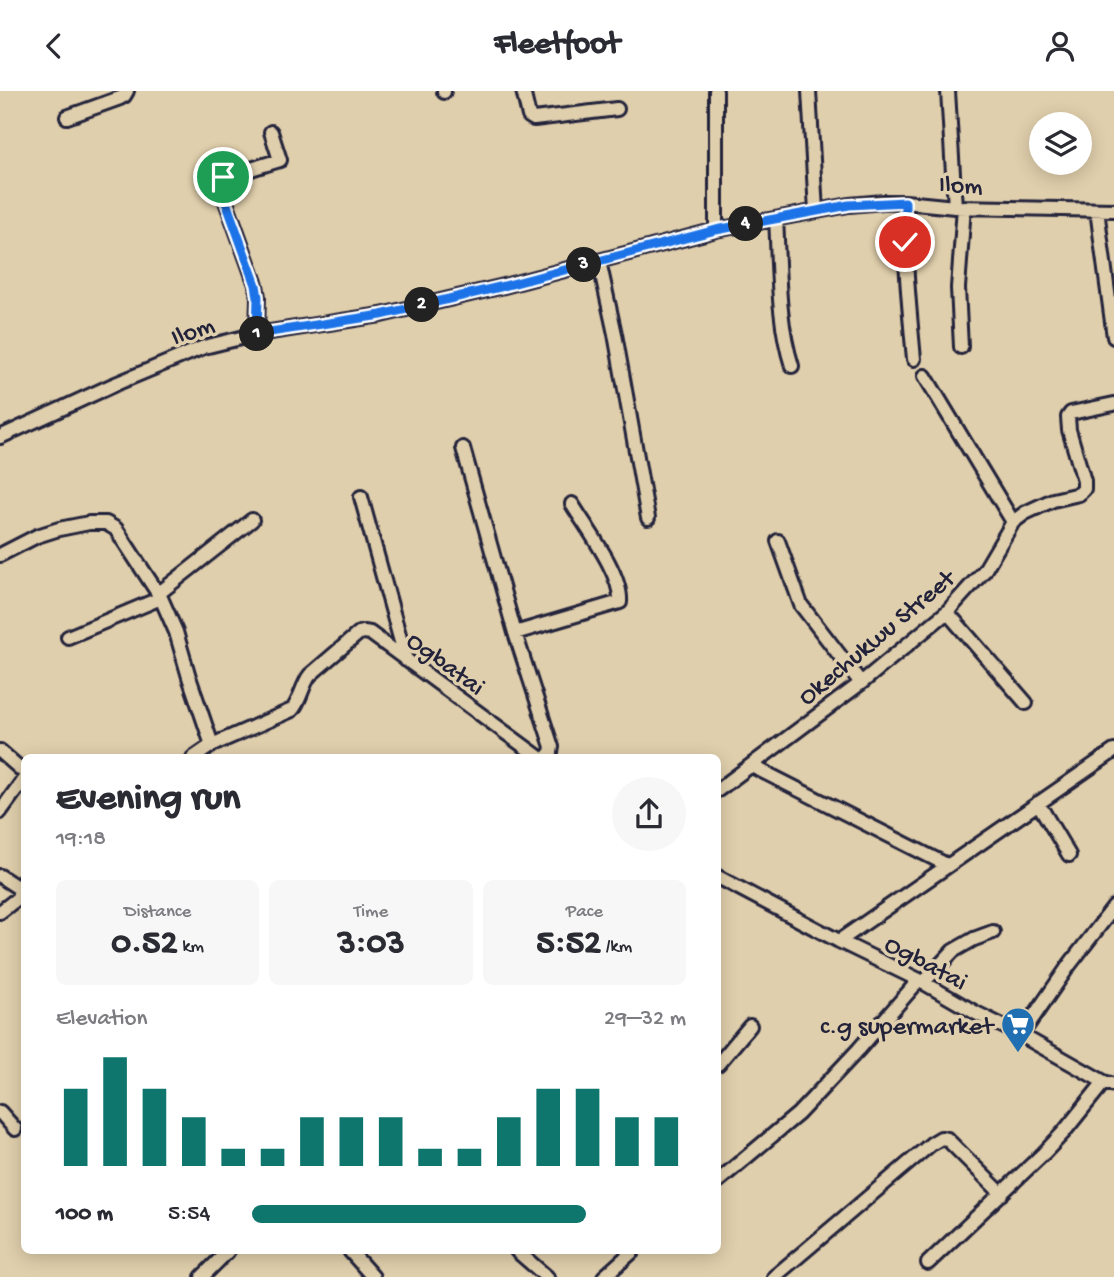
<!DOCTYPE html>
<meta charset="utf-8">
<style>
body{margin:0;font-family:"Gochi Hand",sans-serif;background:#f7f7f7;color:#2b2b33;height:100vh;display:flex;flex-direction:column;font-size:26px;white-space:nowrap}
*{box-sizing:border-box;margin:0}
p{font-size:23px;color:#7c7c81}
.icon{flex:none;width:38px;height:38px;fill:none;stroke:currentColor;stroke-width:2;stroke-linecap:round;stroke-linejoin:round}
.map{position:relative;flex:1;overflow:hidden}
.sheet{position:absolute;left:21px;top:663px;width:700px;height:500px;display:flex;flex-direction:column;background:#fff;border-radius:10px;box-shadow:0 4px 18px #0003}
.sheet>*{flex:none}
.buttons{position:absolute;left:1029px;top:21px;display:grid;gap:14px}
.buttons a{display:grid;place-items:center;width:63px;height:63px;border-radius:50%;background:#fff;box-shadow:0 4px 18px #0003;font-size:35px}
.pin{position:absolute;display:grid;place-items:center;width:60px;height:60px;color:#fff;margin:-30px;border:4px solid #fff;border-radius:50%;box-shadow:0 2px 7px #0007}
.km{position:absolute;width:35px;height:35px;margin:-18px;border-radius:50%;background:#222;color:#fff;font-size:19px;line-height:35px;text-align:center}
.round{display:grid;place-items:center;flex:none;width:74px;height:74px;border-radius:37px;background:#f7f7f7}
.head{display:flex;align-items:center;justify-content:space-between;height:119px;padding:0 35px}
h1{font-size:38px;font-weight:700;line-height:52px}
.stats{display:grid;grid-template-columns:repeat(3,1fr);gap:10px;height:119px;padding:7px 35px}
.stats div{display:grid;align-content:center;border-radius:10px;background:#f7f7f7;text-align:center}
.stats b{font-size:35px;font-weight:700}
.stats small{font-size:19px;font-weight:400}
.stats p{font-size:19px}
.chart{height:196px;padding:14px 35px}
.chart p{display:flex;justify-content:space-between}
.chart svg{width:100%;height:126px;margin-top:7px;stroke:#0f766e;stroke-width:6}
ul{padding:0 35px;list-style:none;font-size:23px}
li{display:grid;grid-template-columns:112px 84px 1fr;align-items:center;height:52px}
li i{height:18px;border-radius:9px;background:#0f766e}
header{display:flex;justify-content:space-between;align-items:center;height:91px;padding:0 35px;background:#fff;font-size:32px;font-weight:700}
.map>svg:first-child{display:block}
.lines{fill:none;stroke-linecap:round;stroke-linejoin:round}
.street-casing{stroke:#22223b;stroke-width:18}
.street{stroke:#e0cfac;stroke-width:12}
.route-casing{stroke:#fff;stroke-width:14}
.route{stroke:#1a73e8;stroke-width:9}
.labels{text-anchor:middle;stroke-width:7;stroke-linejoin:round;paint-order:stroke}
.street-label{font-size:26px;fill:#22223b;stroke:#e0cfac}
.poi-label{font-size:26px;fill:#22223b;stroke:#e0cfac;text-anchor:end}
</style>
<header><svg class="icon" aria-label="back" viewBox="0 0 24 24"><path d="M15 5l-7 7 7 7"/></svg>Fleetfoot<svg class="icon" aria-label="person" viewBox="0 0 24 24"><circle cx="12" cy="8" r="4"/><path d="M4 21q1-7 8-7t8 7"/></svg></header>
<div class="map">
<svg width="1114" height="1186" viewBox="0 0 1114 1186">
<rect width="100%" height="100%" fill="#e0cfac"/>
<filter id="ink" filterUnits="userSpaceOnUse"><feTurbulence type="fractalNoise" baseFrequency=".0143" numOctaves="2"/><feDisplacementMap in="SourceGraphic" scale="14" xChannelSelector="R" yChannelSelector="G"/><feConvolveMatrix kernelMatrix="1 2 1 2 8 2 1 2 1" color-interpolation-filters="sRGB"/></filter>
<g filter="url(#ink)">
<g class="lines">
<!-- street casing -->
<g class="street-casing">
<path id="street" d="M444,0v1
M523,0l6,25 5,3 83,-10
M716,0v139
M809,0l7,120
M948,0l7,116
M67,26l53,-19 4,-2 3,-5
M905,111c-1,53 4,104 9,157
M1097,119l17,127
M776,128c3,48 1,100 16,147
M599,170l16,73 33,184
M257,243l1,-37 -2,-12 -37,-103v-3l61,-19 -9,-28
M961,256l-3,-59 6,-81
M925,285l88,146
M0,346l113,-52 91,-38 53,-13 124,-19 123,-29 212,-56 133,-25 35,-3h21l50,5 159,3
M463,357l52,185 37,114 -1,5 -5,6
M361,406l45,163
M778,450l23,64 60,78
M0,464l37,-19 22,-7 30,-6h17l10,6 45,69 15,34 13,45 23,68
M158,503l94,-74
M947,521l79,91
M515,542l105,-31c2,-28 -33,-73 -48,-98
M68,546l93,-39
M0,660l24,21
M193,667l19,-13 80,-35c8,-8 10,-25 18,-35l49,-42 5,-1 6,1 170,125
M752,675l195,99
M718,699l143,-107 86,-71 37,-41 29,-49 12,-9 28,-13 26,-6 5,-5v-8l-15,-51 -1,-13 3,-4 43,-9
M1038,712l31,52
M0,721l24,-33
M0,785l20,13
M718,786l121,64 80,39 57,33 45,22 83,47 10,3
M0,821l18,-14 2,-9 4,-9
M839,850l275,-190
M924,891l29,-31 21,-12 19,-7
M1021,944l49,-71 44,-57
M718,973l32,-38
M0,1021l15,17
M718,1090l80,-67 61,-65 60,-69
M350,1160l23,26
M517,1160l30,26
M928,1172l116,-110 19,-20 41,-51
M202,1186l26,-26
M604,1186l29,-26
M774,1186l157,-133 10,-6 6,1 55,55"/>
</g>
<!-- street -->
<use href="#street" class="street"/>
</g>
</g>
<g class="lines" filter="url(#ink)">
<!-- route casing -->
<g class="route-casing">
<path id="route" d="M223,86l-4,2v4l37,102 2,12 -1,37 124,-19 123,-29 212,-56 133,-25 56,-3v40"/>
</g>
<!-- route -->
<use href="#route" class="route"/>
</g>
<!-- icons -->
<defs>
<g id="supermarket-pin" transform="scale(1.75)"><path d="M0 17L-7.5 6A9.5 9.5 0 1 1 7.5 6Z" fill="#1f6fb2" stroke="#e0cfac"/><path d="M-6-5.5h2.5l.6 2H6L4.5 2H-2.5L-4.4-4H-6ZM-1.5 3.2a1.3 1.3 0 1 0 .1 0ZM3 3.2a1.3 1.3 0 1 0 .1 0Z" fill="#fff"/></g>
</defs>
<g fill-rule="evenodd">
<use href="#supermarket-pin" x="1018" y="933"/>
</g>
<g class="labels">
<!-- street labels -->
<g class="street-label">
<text transform="translate(961 92) rotate(3)" y="9">Ilom</text>
<text transform="translate(192 238) rotate(-19)" y="9">Ilom</text>
<text transform="translate(875 545) rotate(-40)" y="9">Okechukwu Street</text>
<text transform="translate(447 571) rotate(36)" y="9">Ogbatai</text>
<text transform="translate(927 870) rotate(28)" y="9">Ogbatai</text>
</g>
<!-- poi labels -->
<g class="poi-label">
<text x="993" y="942">c.g supermarket</text>
</g>
</g>
</svg>
<div class="buttons">
<a><svg class="icon" aria-label="layers" viewBox="0 0 24 24"><path d="M12 4l9 5-9 5-9-5zM3 14l9 5 9-5"/></svg></a>
</div>
<div class="pin" style="left:223px;top:86px;background:#1e9e55"><svg class="icon" aria-label="arrive" viewBox="0 0 24 24"><path d="M6 21V4h12l-3 4 3 4H6"/></svg></div>
<div class="pin" style="left:905px;top:151px;background:#d93025"><svg class="icon" aria-label="check" viewBox="0 0 24 24"><path d="M5 12l5 5 9-10"/></svg></div>
<b class="km" style="left:257px;top:243px">1</b>
<b class="km" style="left:422px;top:214px">2</b>
<b class="km" style="left:584px;top:174px">3</b>
<b class="km" style="left:746px;top:133px">4</b>
<section class="sheet">
<div class="head"><div><h1>Evening run</h1><p>19:18</p></div><a class="round"><svg class="icon" aria-label="share" viewBox="0 0 24 24"><path d="M12 15V3M7 8l5-5 5 5M5 13v7h14v-7"/></svg></a></div>
<div class="stats">
<div><p>Distance</p><b>0.52<small> km</small></b></div>
<div><p>Time</p><b>3:03</b></div>
<div><p>Pace</p><b>5:52<small> /km</small></b></div>
</div>
<div class="chart"><p><span>Elevation</span>29–32 m</p>
<svg viewBox="0 0 160 44" preserveAspectRatio="none"><path d="M5 44V17M15 44V6M25 44V17M35 44V27M45 44V38M55 44V38M65 44V27M75 44V27M85 44V27M95 44V38M105 44V38M115 44V27M125 44V17M135 44V17M145 44V27M155 44V27"/></svg>
</div>
<ul>
<li><b>100 m</b>5:54<i style="width:77%"></i></li>
</ul>
</section>
</div>
